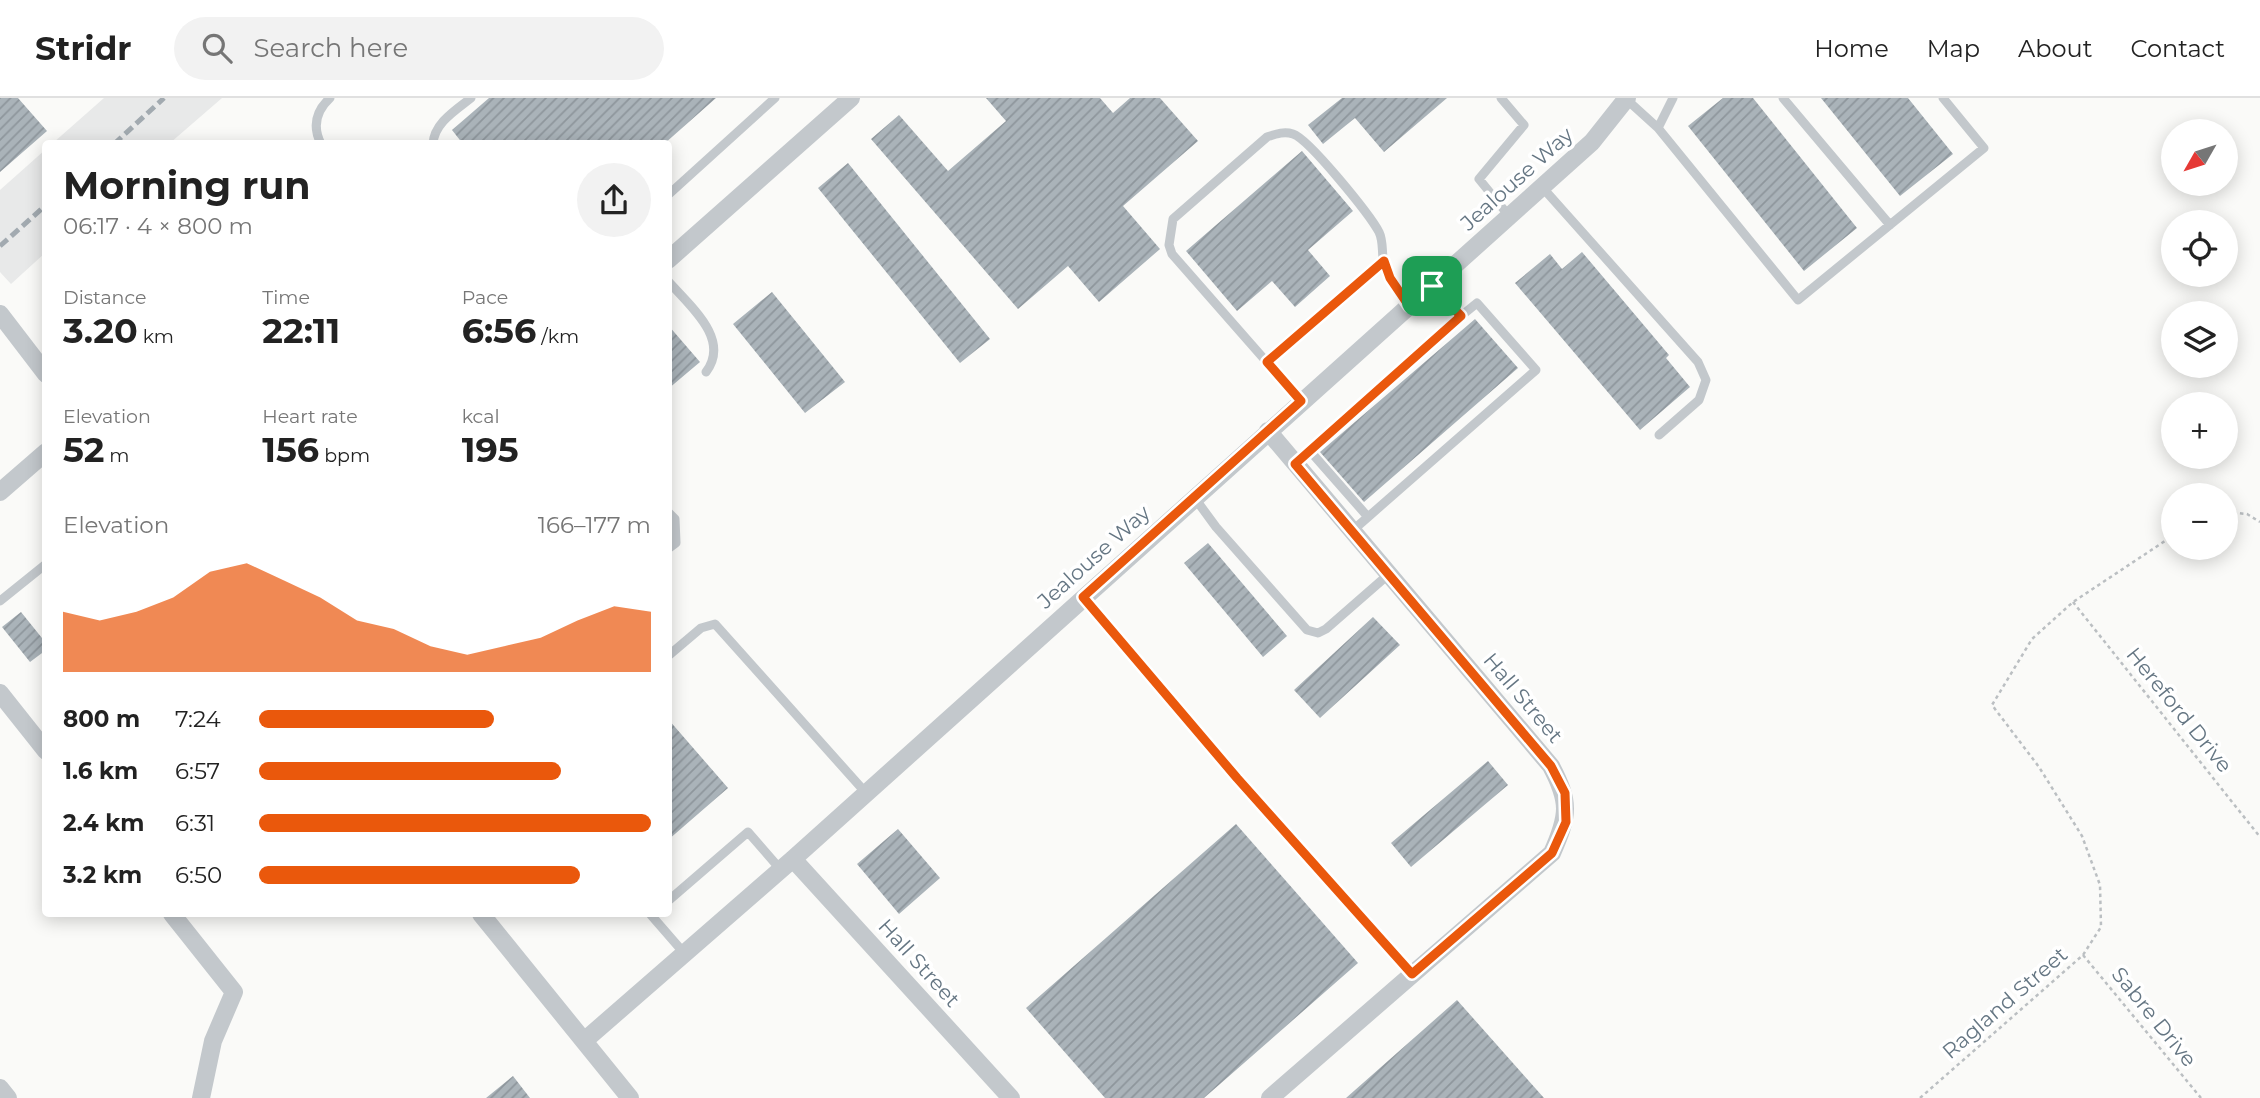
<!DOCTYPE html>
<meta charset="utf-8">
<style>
body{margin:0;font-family:Montserrat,sans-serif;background:#f2f2f2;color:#222;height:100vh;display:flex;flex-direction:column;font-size:26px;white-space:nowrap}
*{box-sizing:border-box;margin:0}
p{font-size:23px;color:#767676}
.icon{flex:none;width:38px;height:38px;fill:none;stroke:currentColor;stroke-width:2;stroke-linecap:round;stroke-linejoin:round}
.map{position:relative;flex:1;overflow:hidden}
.drawer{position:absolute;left:42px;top:42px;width:630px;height:777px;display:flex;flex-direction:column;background:#fff;border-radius:7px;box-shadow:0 4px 18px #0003}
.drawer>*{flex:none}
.needle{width:46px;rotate:231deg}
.fabs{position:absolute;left:2161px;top:21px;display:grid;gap:14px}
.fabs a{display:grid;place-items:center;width:77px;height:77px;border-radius:50%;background:#fff;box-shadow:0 4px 18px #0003;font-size:35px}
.pin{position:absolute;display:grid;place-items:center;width:60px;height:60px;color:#fff;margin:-30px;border-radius:14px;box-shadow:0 4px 10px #0006}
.round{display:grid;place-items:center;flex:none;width:74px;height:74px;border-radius:37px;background:#f2f2f2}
.overview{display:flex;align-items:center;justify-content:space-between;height:119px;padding:0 21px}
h1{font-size:38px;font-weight:700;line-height:52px}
.stats{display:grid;grid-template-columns:repeat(3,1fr);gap:10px;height:119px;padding:7px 21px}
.stats div{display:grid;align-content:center}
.stats b{font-size:35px;font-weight:700}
.stats small{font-size:19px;font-weight:400}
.stats p{font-size:19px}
.chart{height:196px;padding:14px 21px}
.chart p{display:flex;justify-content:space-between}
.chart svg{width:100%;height:126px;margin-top:7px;fill:#ea580c;opacity:.7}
ul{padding:0 21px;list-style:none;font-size:23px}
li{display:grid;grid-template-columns:112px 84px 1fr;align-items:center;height:52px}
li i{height:18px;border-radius:9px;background:#ea580c}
header{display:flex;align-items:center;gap:42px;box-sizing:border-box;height:98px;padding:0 35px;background:#fff;border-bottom:2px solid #e0e0e0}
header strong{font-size:33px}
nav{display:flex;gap:38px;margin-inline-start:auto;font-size:24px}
.search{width:490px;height:63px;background:#f2f2f2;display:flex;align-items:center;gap:18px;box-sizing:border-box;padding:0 24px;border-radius:38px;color:#767676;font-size:26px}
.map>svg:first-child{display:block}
.built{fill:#e8e9e9}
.building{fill:url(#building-hatch)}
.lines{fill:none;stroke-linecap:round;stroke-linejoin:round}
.path{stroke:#bbbfc2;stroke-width:2.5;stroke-dasharray:3.5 3.5;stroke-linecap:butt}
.lane{stroke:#c3c8cc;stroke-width:9}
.street{stroke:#c3c8cc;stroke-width:18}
.rail{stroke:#a2aab0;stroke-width:5;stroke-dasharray:10 5;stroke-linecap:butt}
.route-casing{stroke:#fff;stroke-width:14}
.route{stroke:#ea580c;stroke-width:9}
.labels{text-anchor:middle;stroke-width:7;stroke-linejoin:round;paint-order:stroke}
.street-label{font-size:21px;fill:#657683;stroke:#fff}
</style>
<header>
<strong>Stridr</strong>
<div class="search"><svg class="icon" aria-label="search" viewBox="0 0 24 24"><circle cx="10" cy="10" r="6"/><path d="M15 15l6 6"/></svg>Search here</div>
<nav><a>Home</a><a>Map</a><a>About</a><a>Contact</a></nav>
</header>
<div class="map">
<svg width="2260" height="1000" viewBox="0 0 2260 1000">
<defs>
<pattern id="building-hatch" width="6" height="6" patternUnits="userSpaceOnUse" patternTransform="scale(1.75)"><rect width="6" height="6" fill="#aab3b9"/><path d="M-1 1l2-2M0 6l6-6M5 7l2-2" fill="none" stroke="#8e969c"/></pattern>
</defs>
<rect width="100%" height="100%" fill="#fafaf8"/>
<!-- built -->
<path class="built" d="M104,0h118l-52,45h-117z
M45,52v103l-34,31 -11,-12v-82z"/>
<!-- building -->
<path class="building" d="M0,0h18l29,33 -47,41z
M489,0h227l-52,46h-201l-11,-14z
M986,0h114l13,15 17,-15h30l38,43 -75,65 37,43 -61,53 -31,-36 -50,43 -147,-170 28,-24 49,56 58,-50z
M1342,0h105l-63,54 -29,-34 -32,26 -15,-19z
M1723,0h30l104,130 -53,43 -116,-145z
M1821,0h87l45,56 -53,42z
M1302,53l51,60 -45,39 22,26 -35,31 -23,-26 -35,30 -51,-60z
M848,65l142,176 -30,24 -142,-175z
M1582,154l87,103 -3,3 24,29 -50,43 -125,-147 35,-29 12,15z
M772,194l73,90 -40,31 -72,-89z
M1475,221l43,49 -154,134 -44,-50z
M668,227l32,37 -32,27z
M1208,445l79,93 -24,21 -79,-94z
M21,514l25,31v7l-16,12 -28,-35z
M1373,519l27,28 -80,73 -26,-28z
M668,621l60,69 -60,52z
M1488,663l20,24 -97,82 -20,-24z
M1236,726l122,139 -154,135h-99l-79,-90z
M898,731l42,49 -41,36 -42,-50z
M1457,902l87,98h-198z
M513,978l17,22h-44z"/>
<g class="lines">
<!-- path -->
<path class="path" d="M2226,414l21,2 13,8
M2073,504l187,235
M2083,857l118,143
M1920,1000l163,-143 18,-28 -1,-42 -18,-49 -43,-69 -47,-62 40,-66 41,-37 101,-67"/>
<!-- lane -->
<path class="lane" d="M1501,0l23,27 -45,54 30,37
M1783,0l107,127
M1626,1l32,29 15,-30
M1658,30l140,172 186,-152 -41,-50
M321,46c-9,-18 -5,-33 9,-46
M433,46c1,-21 23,-34 38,-46
M1542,89l156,175 8,18 -7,20 -40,35
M668,97l107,-97
M668,183c22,25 63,58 38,91
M1267,264l117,-101
M1301,303l-129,-147 -3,-9 4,-26 94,-82c9,-3 17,-6 26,-3 16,5 77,81 86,98 4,8 3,18 4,26 3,19 15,34 27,48
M1310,353l151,-135
M1295,366l15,-13 58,66 -16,14
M1194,399l22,30 91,103 11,3 8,-4 63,-55
M668,414l7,7 1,24 -8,6
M1368,419l168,-147 -59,-67 -16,13 -29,-30
M1083,499l154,181 175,196
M0,503l46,-37
M668,558l33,-28 14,-4 151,169
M668,803l80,-69 33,38
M653,816l-2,1 33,38"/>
<!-- street -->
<path class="street" d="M668,162l183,-162
M0,216l46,60
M1268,333l283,335c19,36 18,49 1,87l-282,245
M0,394l46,-40
M0,595l46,58
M793,761l218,239
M172,816l62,78 -21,49 -12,57
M481,816l149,184
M584,943l209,-182 799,-717 35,-44
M0,990l8,10"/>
<!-- rail -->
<path class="rail" d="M114,46l50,-46
M0,148l46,-41"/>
</g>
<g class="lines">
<!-- route casing -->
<g class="route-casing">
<path id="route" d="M1384,163l6,17 19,28 23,-20 29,30 -166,148 256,302 14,27 1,29 -14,31 -140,121 -175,-196 -154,-181 218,-196 -34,-39z"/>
</g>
<!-- route -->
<use href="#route" class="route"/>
</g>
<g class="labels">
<!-- street labels -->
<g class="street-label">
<text transform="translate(1517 81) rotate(-42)" y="7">Jealouse Way</text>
<text transform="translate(1094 459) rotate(-42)" y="7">Jealouse Way</text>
<text transform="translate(1523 600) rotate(50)" y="7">Hall Street</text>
<text transform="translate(2179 612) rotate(51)" y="7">Hereford Drive</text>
<text transform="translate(919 865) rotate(48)" y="7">Hall Street</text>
<text transform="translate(2005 905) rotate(-41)" y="7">Ragland Street</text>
<text transform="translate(2154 919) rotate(51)" y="7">Sabre Drive</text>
</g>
</g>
</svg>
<div class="fabs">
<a><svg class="needle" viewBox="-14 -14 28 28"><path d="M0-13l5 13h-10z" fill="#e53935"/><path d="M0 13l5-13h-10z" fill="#767676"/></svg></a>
<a><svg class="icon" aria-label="locate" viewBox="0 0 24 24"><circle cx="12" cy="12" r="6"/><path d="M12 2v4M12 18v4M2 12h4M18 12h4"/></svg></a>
<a><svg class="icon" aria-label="layers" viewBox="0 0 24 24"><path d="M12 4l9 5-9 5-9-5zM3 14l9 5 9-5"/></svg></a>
<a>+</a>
<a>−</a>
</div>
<div class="pin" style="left:1432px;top:188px;background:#1e9e55"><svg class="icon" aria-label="arrive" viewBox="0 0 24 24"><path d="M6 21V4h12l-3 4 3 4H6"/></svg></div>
<section class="drawer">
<div class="overview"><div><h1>Morning run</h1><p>06:17 · 4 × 800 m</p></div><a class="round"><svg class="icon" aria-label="share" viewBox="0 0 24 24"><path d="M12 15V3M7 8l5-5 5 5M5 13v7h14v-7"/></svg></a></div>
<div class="stats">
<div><p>Distance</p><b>3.20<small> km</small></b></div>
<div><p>Time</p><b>22:11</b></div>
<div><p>Pace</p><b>6:56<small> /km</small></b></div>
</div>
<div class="stats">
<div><p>Elevation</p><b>52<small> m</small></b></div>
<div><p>Heart rate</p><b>156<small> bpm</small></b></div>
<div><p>kcal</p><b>195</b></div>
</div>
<div class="chart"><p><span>Elevation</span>166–177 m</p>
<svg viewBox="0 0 160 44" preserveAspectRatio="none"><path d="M0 44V23L10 26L20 23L30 18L40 9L50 6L60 12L70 18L80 26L90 29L100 35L110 38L120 35L130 32L140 26L150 21L160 23V44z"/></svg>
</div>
<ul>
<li><b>800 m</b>7:24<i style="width:60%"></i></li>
<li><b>1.6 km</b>6:57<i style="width:77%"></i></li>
<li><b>2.4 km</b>6:31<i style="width:100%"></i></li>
<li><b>3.2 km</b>6:50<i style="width:82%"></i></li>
</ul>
</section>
</div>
